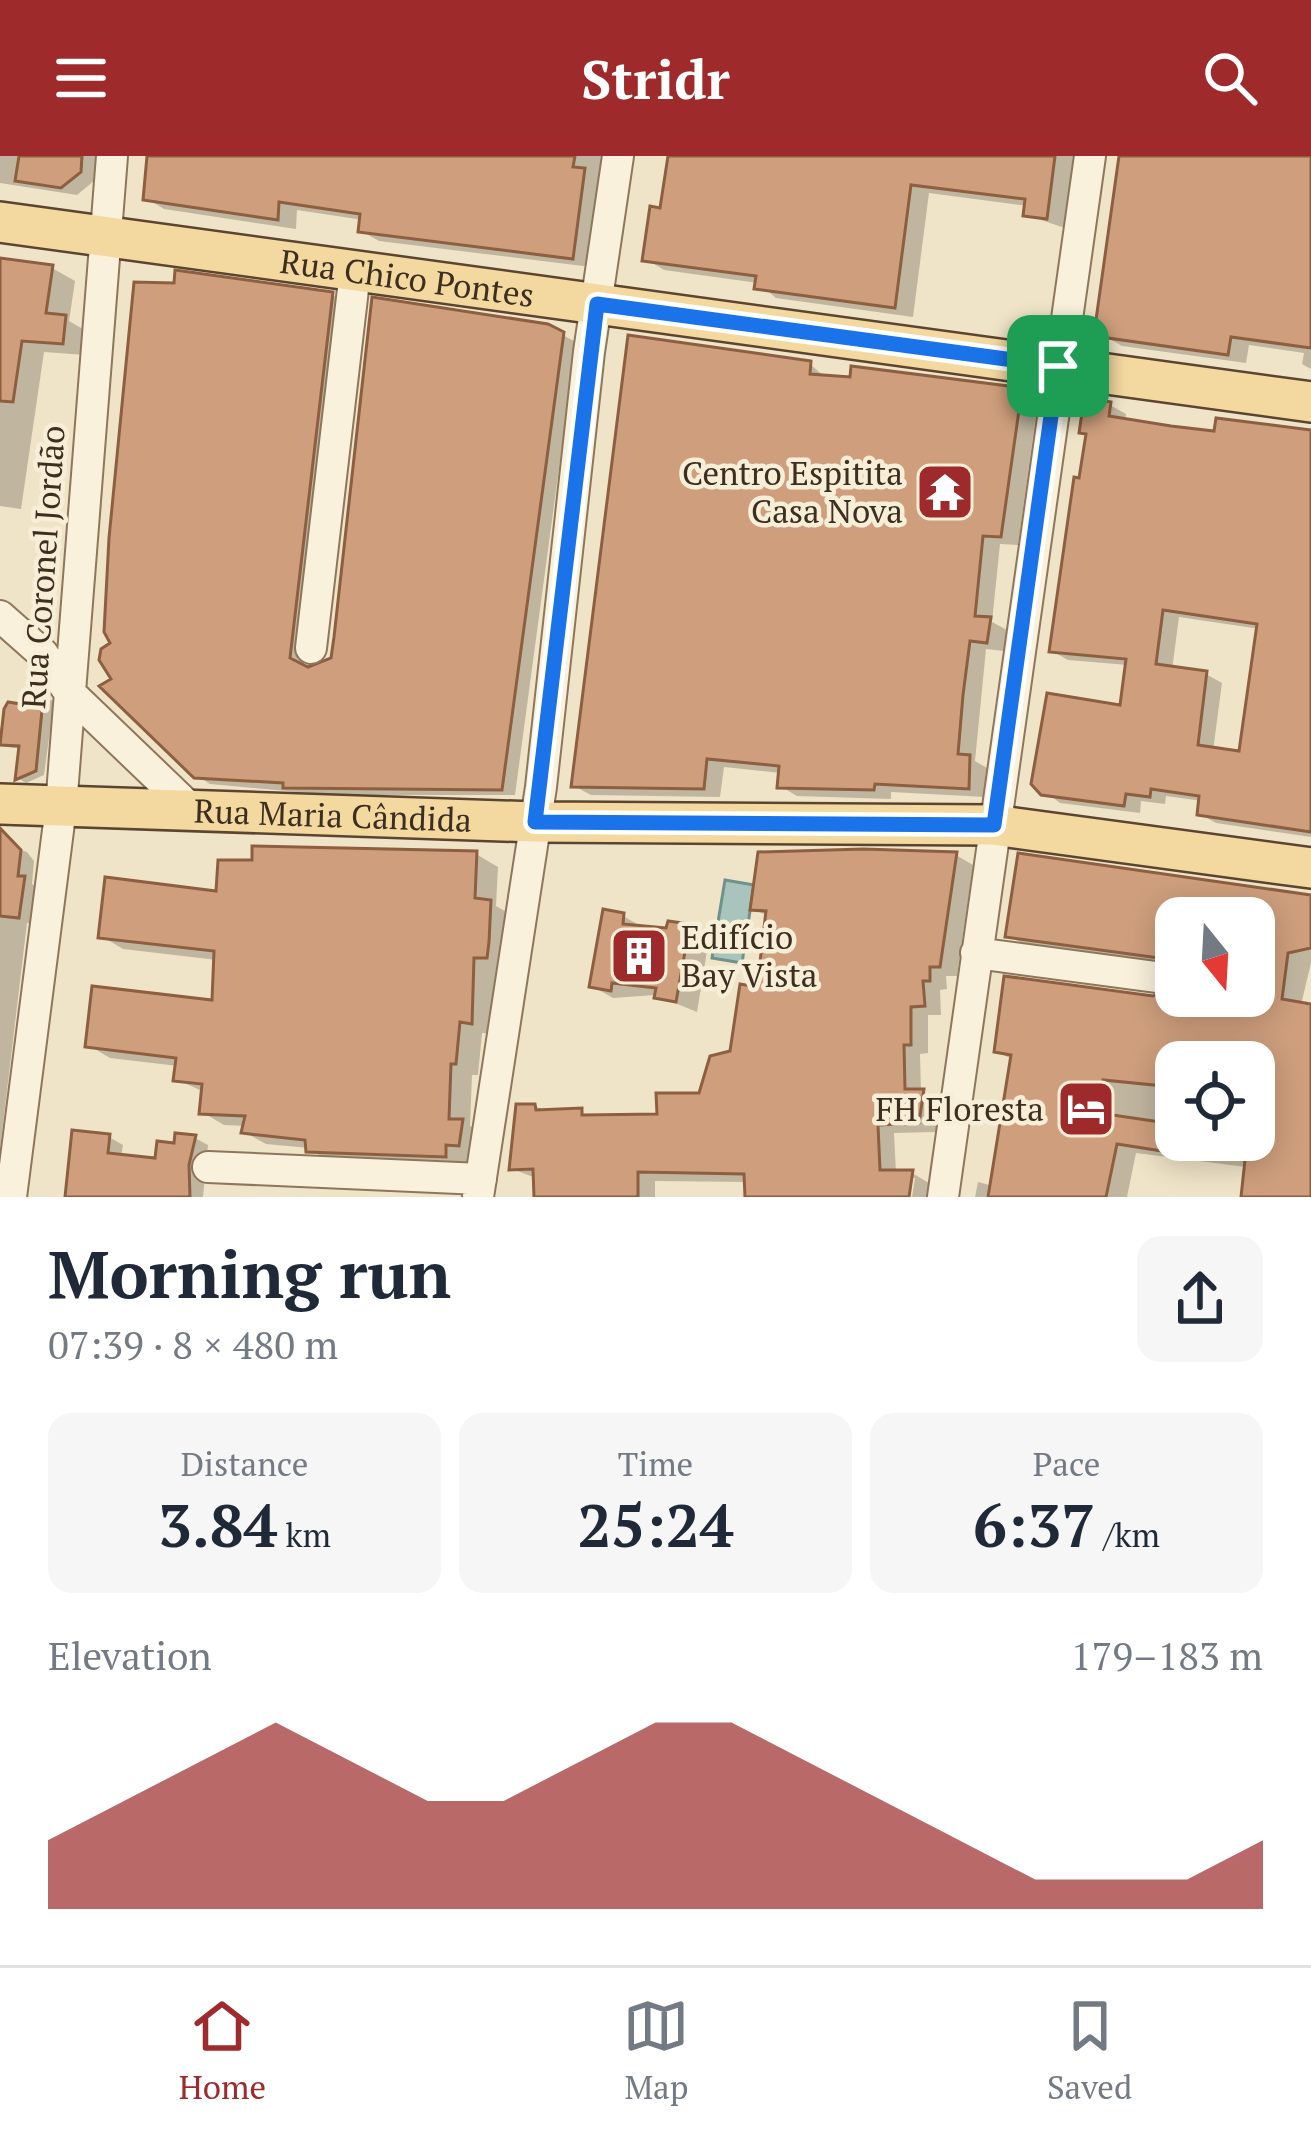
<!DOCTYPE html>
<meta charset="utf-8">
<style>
body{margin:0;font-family:"PT Serif",serif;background:#f6f6f7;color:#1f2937;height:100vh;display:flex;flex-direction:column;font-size:45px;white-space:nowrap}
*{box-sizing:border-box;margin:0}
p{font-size:39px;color:#747a83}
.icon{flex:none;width:66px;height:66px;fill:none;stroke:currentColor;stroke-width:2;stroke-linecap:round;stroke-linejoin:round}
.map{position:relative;height:1041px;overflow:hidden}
.sheet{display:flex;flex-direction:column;background:#fff;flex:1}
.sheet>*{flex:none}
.needle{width:78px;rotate:162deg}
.controls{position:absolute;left:1155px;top:741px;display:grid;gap:24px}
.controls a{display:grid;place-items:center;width:120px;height:120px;border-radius:24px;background:#fff;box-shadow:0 6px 30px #0003;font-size:60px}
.pin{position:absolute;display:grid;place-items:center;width:102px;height:102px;color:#fff;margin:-51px;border-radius:24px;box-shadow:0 6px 18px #0006}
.round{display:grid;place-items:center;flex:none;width:126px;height:126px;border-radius:24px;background:#f6f6f7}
.summary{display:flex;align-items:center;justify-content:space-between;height:204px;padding:0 48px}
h1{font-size:66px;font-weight:800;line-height:90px}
.figures{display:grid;grid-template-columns:repeat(3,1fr);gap:18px;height:204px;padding:12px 48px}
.figures div{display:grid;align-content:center;border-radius:24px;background:#f6f6f7;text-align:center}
.figures b{font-size:60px;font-weight:800}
.figures small{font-size:33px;font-weight:400}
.figures p{font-size:33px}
.chart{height:336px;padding:24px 48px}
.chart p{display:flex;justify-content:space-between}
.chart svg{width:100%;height:216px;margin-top:12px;fill:#9e2a2b;opacity:.7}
header{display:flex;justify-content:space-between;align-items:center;height:156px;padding:0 48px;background:#9e2a2b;color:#fff;font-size:54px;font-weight:800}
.menu{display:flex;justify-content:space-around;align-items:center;height:168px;border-top:3px solid #e0e1e3;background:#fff;font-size:33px;color:#747a83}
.menu a{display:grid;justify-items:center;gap:6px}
.menu .current{color:#9e2a2b}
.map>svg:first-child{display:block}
.water{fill:#a9c4bc;stroke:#6f938a;stroke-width:3}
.shadow{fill:#0003;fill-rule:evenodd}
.building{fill:#cf9f7d;stroke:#8d5f41;stroke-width:3;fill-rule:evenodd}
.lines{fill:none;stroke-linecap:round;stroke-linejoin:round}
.minor-casing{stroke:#8d765c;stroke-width:34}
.major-casing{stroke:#5b4430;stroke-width:44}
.minor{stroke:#faf1dc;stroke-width:30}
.major{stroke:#f3d9a0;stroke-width:39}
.route-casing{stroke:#fff;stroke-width:24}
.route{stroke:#1a73e8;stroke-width:15}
.labels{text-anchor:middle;stroke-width:9;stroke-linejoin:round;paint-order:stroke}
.street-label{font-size:33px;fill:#3d2e20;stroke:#f7eed8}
.poi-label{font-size:33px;fill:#3d2e20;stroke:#f7eed8;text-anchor:end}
</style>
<header><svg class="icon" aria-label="menu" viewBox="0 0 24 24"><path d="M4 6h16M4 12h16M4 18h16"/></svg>Stridr<svg class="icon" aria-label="search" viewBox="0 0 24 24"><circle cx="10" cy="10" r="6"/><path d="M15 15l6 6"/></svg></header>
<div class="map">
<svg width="1311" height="1041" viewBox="0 0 1311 1041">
<rect width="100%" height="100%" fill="#f0e4c8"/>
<!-- water -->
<path class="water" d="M725,724l29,5 -12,78 -30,-5z"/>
<!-- shadow -->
<path class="shadow" d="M0,0h97l-2,24 -18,15 -77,-12z
M149,0h457l-15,111 -212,-26 -18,-10 2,-11 -66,-10 -1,19 -132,-20 -18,-11z
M670,0h404l-9,72 -39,-13 2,-9 -99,-13 -16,124 -137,-19 -18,-15 -94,-13 -18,-11 17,-48z
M1121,0h190v213l-9,-5 2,-11 -55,-8 -3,18 -124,-17 -19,-11z
M0,105l52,7 23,13 -6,40 19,11 -3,23 -41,-3 -23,157 -21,-3z
M141,125l191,14 13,7 -43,366 5,2 26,-10 214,-333 29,15 -61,453h-184l-121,-11 -14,-9 -81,-95 -3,-141z
M810,208l17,15 188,11 22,18 -19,137 -18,-1 -8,78 15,8 -3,21 -18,-2 -11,112 12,7 -2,29 -94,-5v7l-94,-3 -17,-10 1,-13 -57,-6 -4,30 -129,-2 -17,-9z
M1110,249l16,9 -1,7 92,13h94v403l-95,-14 -16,-9 2,-13 -36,-5 -1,8 -24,-3 -1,12 -80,-10 -26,-20 11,-78 78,3 5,-43 -60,-5 -16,-9 30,-170zM1179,461l81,12 -19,126 -28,-4 9,-68 -16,-9 -34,-4z
M30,539l24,6 -10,74 -18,8 -8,-5 4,-29 -22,-3v-18z
M0,687l27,9 7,9 -2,23 6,4 -4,36 -7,-1 -27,226z
M476,698l22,13 -2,39 16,9 -4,54 -12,-1 -2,66 -12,-1 -4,42h-6l-2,51 14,8 -4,23 -13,-1v12l-136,-5 -22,-15 -43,-4 -22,-12 2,-6 -22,-1 -22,-13 2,-20 -28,-13 2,-13 -68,-8 -22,-13 127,-42 2,-43 -94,-11 -22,-13 118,-42z
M956,699l17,10 -16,111h-11l1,13 -7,1 1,25h-13v38l-8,1 1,37 19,11 -4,30 -42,1 2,40h16l17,10 -2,14h-15l3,-19h-6l-3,19h-158l-1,-15 -92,-1v16h-118l-1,-19 -24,-9 22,-62 58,11 68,-1 41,-21 31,-43 28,-63 9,-73 -16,-9z
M1311,742v65l-10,42 10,2v190h-70l5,-30 -110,-14 -9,44h-152l3,-15 15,4 20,-126 -16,-9 157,-52 19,-7 3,-7v11h78v-78h-78v54l-2,-6 -146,-19 -19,-11zM1176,906h78v78h-78z
M623,760l23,13 43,-2 20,12 -12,73 -42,-17 -42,3 -21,-12z
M109,981l14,8 -2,12 36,4 38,-23 13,7 -5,52h-136z"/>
<!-- building -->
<path class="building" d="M19,0h63l-1,16 -20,16 -46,-7z
M147,0h428l-2,11 12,1 -12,91 -215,-27 2,-18 -81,-12 -1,18 -135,-20z
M668,0h387l-8,63 -24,-3 2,-17 -114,-14 -16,123 -141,-19 2,-13 -114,-15 8,-55 10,2z
M1119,0h192v192l-80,-11 -3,18 -127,-18 -6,-10z
M0,102l53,7 -7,48 20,2 -3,29 -41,-3 -9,61 -13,-1z
M175,114l158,22 -43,366 18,9 23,-9 3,-21 38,-340 176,27 16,8 -62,458 -219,-2v-5l-89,-5 -95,-92 12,-7 -12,-19 2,-11 9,-6 -6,-11 5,-94 25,-256 40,1z
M628,179l183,26 -1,13 40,3 1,-11 165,21 5,9 -20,141 -18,-1 -8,80 16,1 -4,26 -17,-2 -7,54 -5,59 12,1 -1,34 -94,-5 -1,6 -97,-2 2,-22 -72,-7 -3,30 -133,-2z
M1093,243l18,3 -2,14 62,10 43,5 2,-13 95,12v402l-114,-17 2,-19 -48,-7 -1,8 -24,-3 -2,12 -83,-11 -10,-11 16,-91 73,12 6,-46 -77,-7 25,-175 5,1 7,-44 -7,-1 4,-27zM1163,454l94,14 -18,127 -41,-6 9,-74 -51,-7z
M44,534l-8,81 -21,9 4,-34 -19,-1 4,-36 4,-7 13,2 8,-12z
M0,672l21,22 -3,26h7l-6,42 -19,-2z
M252,690l225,5 -2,47 16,2 -2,42 -2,16h-13l-2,66 -12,-2 -4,42h-5l-2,55h14l-4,27 -13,-1v12l-140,-5 -1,-12 -64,-7 4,-17 -46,-2 3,-30 -29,-3 3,-23 -91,-11 7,-61 120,14 2,-49 -116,-13 7,-61 111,14 2,-31h34z
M863,693l94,3 -17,115h-10v14h-7l2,25 -14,1v38h-7l1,44h19l-5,34 -41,2 2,45h33l-4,27h-164l-1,-23 -106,-2v25h-104l-1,-28 -24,1 7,-66h19l1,6 46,-2v7l75,-1 -1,-21h43l11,-37 20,-5 10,-67 17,3 9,-76 -16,-1 8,-58z
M1018,697l293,42v53l-23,5 -6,46 29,5v193h-70l4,-37 -53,-8 1,-12 69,-2 3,-41 -11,-1v-34h-78l-2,25 -71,-7 -4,33 68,10 -5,28 -45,-7 -11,53h-118l23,-142 -17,-3 10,-76 149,20 18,-6 4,-12 -6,-16 -10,-4 -154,-21zM1176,762h78v78h-78z
M603,753l21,4 -1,11 43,4 2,-7 22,3 -14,78 -22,-4 2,-10 -44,-5 -1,8 -22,-4z
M72,974l38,4 -2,19 47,5 2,-17 17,2 1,-10 21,2 -7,30 1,32h-125z"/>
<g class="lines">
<!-- minor casing -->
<g class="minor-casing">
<path id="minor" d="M0,460l43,38 26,38 126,121
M311,492l44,-376
M976,797l180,24
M208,1011l273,12
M11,1041l50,-390 51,-651
M478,1041l63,-410 48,-435 29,-196
M943,1041l147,-1041"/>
</g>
<!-- major casing -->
<g class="major-casing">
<g id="major">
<path id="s1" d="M0,66l1311,180"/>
<path id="s2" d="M0,648l535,18 458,3 318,43"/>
</g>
</g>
<!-- minor -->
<use href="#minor" class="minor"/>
<!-- major -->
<use href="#major" class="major"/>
</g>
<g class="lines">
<!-- route casing -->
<g class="route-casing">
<path id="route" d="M597,148l461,62 -64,459 -459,-3z"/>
</g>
<!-- route -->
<use href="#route" class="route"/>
</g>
<!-- icons -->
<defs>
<g id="temple-square" transform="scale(3)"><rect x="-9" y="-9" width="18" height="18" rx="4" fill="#9e2a2b" stroke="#f7eed8"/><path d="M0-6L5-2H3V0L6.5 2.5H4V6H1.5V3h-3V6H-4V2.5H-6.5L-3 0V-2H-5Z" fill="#fff"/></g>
<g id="building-square" transform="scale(3)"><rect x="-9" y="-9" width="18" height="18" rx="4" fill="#9e2a2b" stroke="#f7eed8"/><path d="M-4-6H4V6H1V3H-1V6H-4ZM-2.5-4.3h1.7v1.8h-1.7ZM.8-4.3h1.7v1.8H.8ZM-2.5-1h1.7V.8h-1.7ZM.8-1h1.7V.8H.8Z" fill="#fff"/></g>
<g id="hotel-square" transform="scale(3)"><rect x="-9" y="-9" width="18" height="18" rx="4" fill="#9e2a2b" stroke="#f7eed8"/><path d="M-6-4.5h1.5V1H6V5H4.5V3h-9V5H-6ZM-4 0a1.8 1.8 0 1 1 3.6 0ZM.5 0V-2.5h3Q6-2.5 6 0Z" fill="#fff"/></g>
</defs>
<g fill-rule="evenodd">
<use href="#temple-square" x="945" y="336"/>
<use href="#building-square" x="639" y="800"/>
<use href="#hotel-square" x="1086" y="953"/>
</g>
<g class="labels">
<!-- street labels -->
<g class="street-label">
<text dy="12" stroke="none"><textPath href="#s1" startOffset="411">Rua Chico Pontes</textPath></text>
<text transform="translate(43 411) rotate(-86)" y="12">Rua Coronel Jordão</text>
<text dy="12" stroke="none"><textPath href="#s2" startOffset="333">Rua Maria Cândida</textPath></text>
</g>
<!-- poi labels -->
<g class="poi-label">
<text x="903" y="329">Centro Espitita<tspan x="903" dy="38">Casa Nova</tspan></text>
<text x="681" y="793" text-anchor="start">Edifício<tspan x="681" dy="38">Bay Vista</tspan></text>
<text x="1044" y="965">FH Floresta</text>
</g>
</g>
</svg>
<div class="controls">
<a><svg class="needle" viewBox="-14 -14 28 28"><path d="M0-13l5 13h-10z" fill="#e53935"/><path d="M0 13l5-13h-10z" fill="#747a83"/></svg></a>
<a><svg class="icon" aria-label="locate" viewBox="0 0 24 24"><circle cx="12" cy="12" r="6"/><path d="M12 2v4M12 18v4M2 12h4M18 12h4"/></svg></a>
</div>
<div class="pin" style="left:1058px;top:210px;background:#1e9e55"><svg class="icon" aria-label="arrive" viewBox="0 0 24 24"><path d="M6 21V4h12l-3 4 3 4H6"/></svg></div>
</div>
<section class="sheet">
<div class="summary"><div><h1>Morning run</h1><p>07:39 · 8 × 480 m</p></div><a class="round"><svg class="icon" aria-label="share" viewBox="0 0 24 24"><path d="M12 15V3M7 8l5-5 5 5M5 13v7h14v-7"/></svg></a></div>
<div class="figures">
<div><p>Distance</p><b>3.84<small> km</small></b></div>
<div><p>Time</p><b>25:24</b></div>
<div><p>Pace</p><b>6:37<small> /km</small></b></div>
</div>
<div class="chart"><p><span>Elevation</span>179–183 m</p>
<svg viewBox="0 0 160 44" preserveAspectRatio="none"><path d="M0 44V30L10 22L20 14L30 6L40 14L50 22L60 22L70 14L80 6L90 6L100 14L110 22L120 30L130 38L140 38L150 38L160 30V44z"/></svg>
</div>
</section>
<nav class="menu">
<a class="current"><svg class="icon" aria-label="home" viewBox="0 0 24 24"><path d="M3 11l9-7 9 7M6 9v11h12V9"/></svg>Home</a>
<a><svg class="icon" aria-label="map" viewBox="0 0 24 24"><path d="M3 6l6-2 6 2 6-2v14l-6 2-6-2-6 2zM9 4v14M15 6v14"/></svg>Map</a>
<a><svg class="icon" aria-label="saved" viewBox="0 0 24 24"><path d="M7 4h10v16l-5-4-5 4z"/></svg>Saved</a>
</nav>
